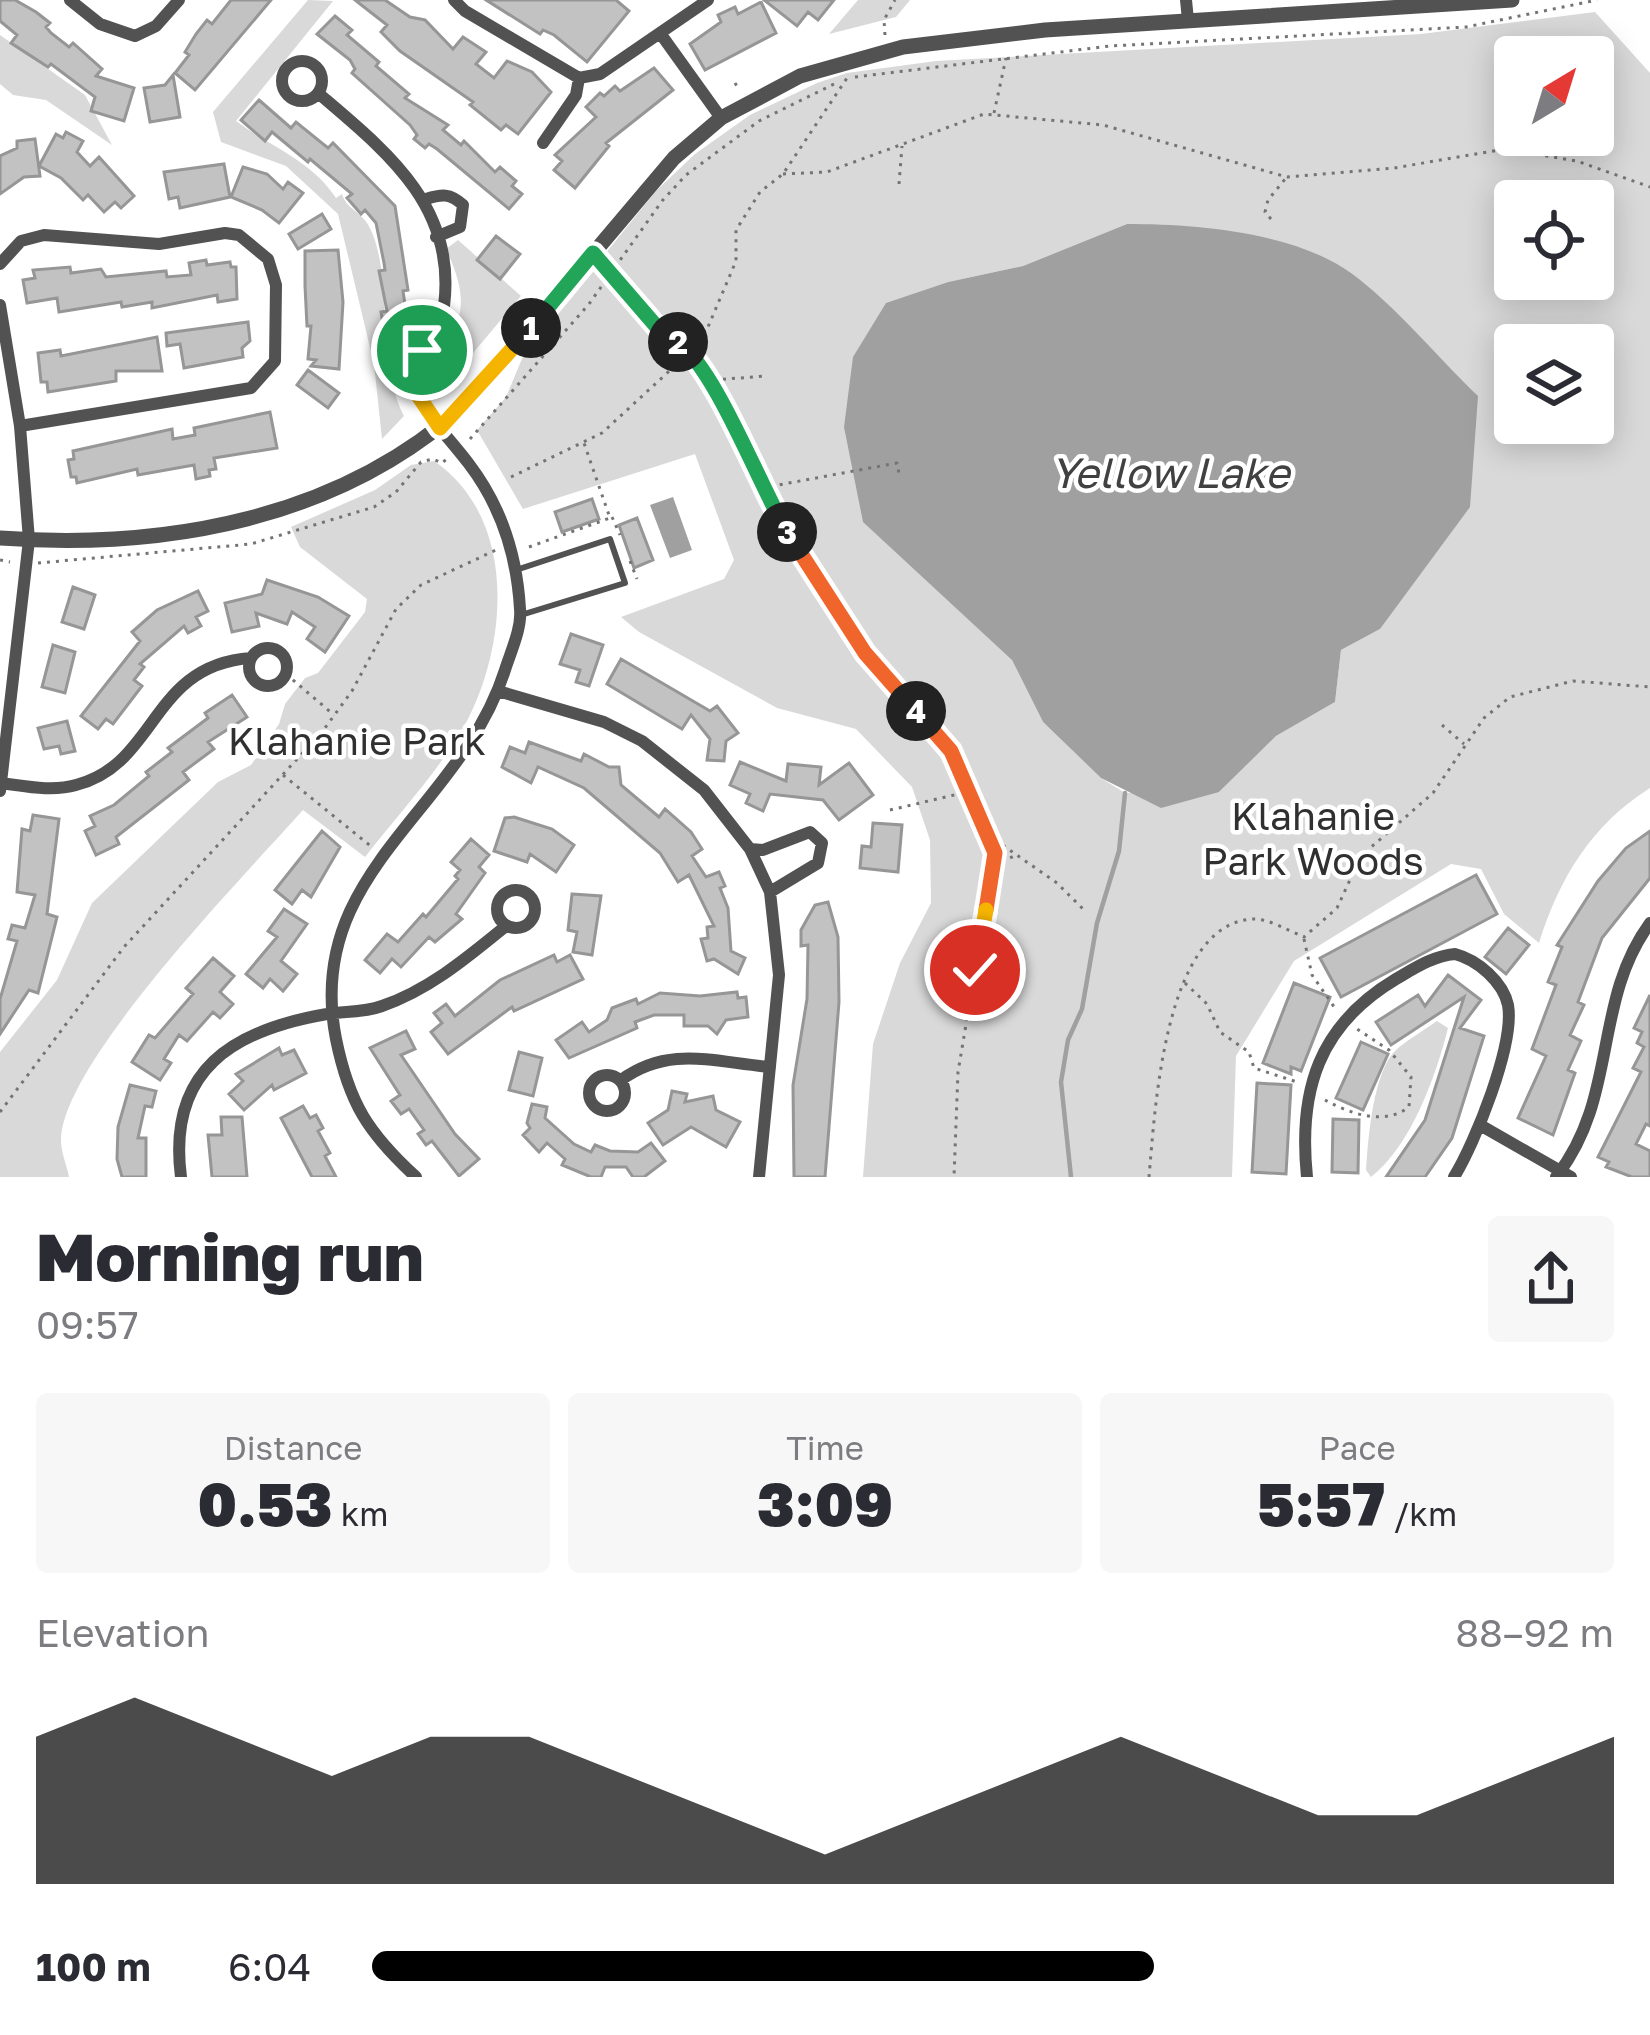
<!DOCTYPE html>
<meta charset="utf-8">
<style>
body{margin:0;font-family:"Golos Text",sans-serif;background:#f7f7f7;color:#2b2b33;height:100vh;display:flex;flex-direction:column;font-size:45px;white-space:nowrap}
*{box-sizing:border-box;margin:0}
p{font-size:39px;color:#7c7c81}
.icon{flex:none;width:66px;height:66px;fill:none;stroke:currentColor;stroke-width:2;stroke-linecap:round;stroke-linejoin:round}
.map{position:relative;height:1177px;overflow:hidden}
.side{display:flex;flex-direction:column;background:#fff;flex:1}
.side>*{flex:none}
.needle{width:78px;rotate:38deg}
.controls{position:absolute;left:1494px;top:36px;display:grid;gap:24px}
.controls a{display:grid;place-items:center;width:120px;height:120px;border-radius:12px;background:#fff;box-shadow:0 6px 30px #0003;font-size:60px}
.pin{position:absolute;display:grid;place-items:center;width:102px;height:102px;color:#fff;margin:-51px;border:6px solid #fff;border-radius:50%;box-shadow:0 3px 12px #0007}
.km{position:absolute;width:60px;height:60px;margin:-30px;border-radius:50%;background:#222;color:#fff;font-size:33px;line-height:60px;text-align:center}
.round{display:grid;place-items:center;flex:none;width:126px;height:126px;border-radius:12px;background:#f7f7f7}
.headline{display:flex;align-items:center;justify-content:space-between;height:204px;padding:0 36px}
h1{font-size:66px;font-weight:800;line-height:90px}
.stats{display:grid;grid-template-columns:repeat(3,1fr);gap:18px;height:204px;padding:12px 36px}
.stats div{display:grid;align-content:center;border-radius:12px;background:#f7f7f7;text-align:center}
.stats b{font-size:60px;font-weight:800}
.stats small{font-size:33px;font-weight:400}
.stats p{font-size:33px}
.chart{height:336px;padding:24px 36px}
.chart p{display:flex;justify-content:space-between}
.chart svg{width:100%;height:216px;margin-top:12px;fill:#000;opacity:.7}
ul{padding:0 36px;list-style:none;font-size:39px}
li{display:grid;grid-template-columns:192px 144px 1fr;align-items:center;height:90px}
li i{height:30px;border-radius:15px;background:#000}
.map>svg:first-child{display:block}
.green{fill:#d9d9d9;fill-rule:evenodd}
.water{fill:#a0a0a0}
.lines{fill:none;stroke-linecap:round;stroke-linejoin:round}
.stream{stroke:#a0a0a0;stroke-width:4.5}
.building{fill:#c2c2c2;stroke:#969696;stroke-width:3}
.path{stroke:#747474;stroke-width:3;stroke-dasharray:3 6;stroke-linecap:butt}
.service{stroke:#525252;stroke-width:6}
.minor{stroke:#525252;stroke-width:12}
.tertiary{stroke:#525252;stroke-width:15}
.split-1-casing{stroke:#fff;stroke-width:24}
.split-2-casing{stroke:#fff;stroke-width:24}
.split-3-casing{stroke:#fff;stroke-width:24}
.split-4-casing{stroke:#fff;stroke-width:24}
.split-5-casing{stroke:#fff;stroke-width:24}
.split-6-casing{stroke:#fff;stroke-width:24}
.split-1{stroke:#f5b400;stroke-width:15}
.split-2{stroke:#22a559;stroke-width:15}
.split-3{stroke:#22a559;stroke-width:15}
.split-4{stroke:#f0652b;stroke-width:15}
.split-5{stroke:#f0652b;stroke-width:15}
.split-6{stroke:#f5b400;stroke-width:15}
.labels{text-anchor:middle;stroke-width:9;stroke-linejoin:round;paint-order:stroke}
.park-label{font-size:39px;fill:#303030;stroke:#fff}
.water-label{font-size:42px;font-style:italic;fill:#414141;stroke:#fff}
</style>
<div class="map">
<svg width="1650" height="1177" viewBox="0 0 1650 1177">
<rect width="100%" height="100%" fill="#fff"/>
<!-- green -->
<path class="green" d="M308,0l25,1 -97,120c35,26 76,40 100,77l6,-4c4,14 17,17 25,29 20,32 16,91 20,128l17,-1 3,7c-17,22 -15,35 -3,59l-22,23 -8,-75 -36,-150 -52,-48 -65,-24 -8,-30z
M858,0h52l-14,17 -67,17z
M1595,12l55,61v715c-59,37 -91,91 -111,155l-35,-29 -23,-45 -30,-5 -157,97 -58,95 -4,121h-369l10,-133 27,-81 31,-60 -1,-63 -18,-53 -56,-58 -79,-21 -138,-76 -18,-15 103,-38 10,-19 -39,-106 -172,55 -46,-79 29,-33 18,-43 132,-163 39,-37 55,-39 67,-32 30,-10 89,-12 485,-27zM1515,57h78v78h-78zM1515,201h78v78h-78zM1127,224l289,350 -36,55 -39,21 -6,52 -59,34 -57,56 -94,1 -24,-15 -58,-56 -31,-62 -125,-357 61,-21 75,-16zM1515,345h78v78h-78z
M0,35l85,60 27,50 -66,-45 -33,-5 -13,-11z
M458,240l63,56 -79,94 -9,-3 -3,-14c32,-50 42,-68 16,-124z
M434,461c86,59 74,190 27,271 -27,44 -64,84 -96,125l-62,-47c-55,62 -243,254 -242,331 0,11 6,25 8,36h-69v-125l57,-72 35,-77 126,-121 33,-17 28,-41 6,-20 20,-26 13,-5 47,-61 2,-13 -67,-52 -9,-20 84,-37 36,-25z
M1437,1021l11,7c-12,48 -37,118 -77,149l-5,-7c2,-31 7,-100 31,-121 12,-10 27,-19 40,-28z"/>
<!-- water -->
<path class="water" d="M1127,224c69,0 167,8 224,49 44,32 87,85 127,123l-8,111 -90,122 -39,21 -6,52 -59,34 -57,56 -58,16 -60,-30 -58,-56 -31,-62 -149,-138 -19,-95 9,-70 33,-54 62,-21 75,-16z
M673,497l19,53 -22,8 -20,-53z"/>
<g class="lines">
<!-- stream -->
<path class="stream" d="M1071,1177l-10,-95 7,-42 14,-31 15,-86 22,-72 6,-58"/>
</g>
<!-- building -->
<path class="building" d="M0,0h15l21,12 14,11 -4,4 5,6 18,14 4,-4 29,26 -6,7 38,12 -10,33 -33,-10 4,-14 -44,-33 -3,3 -37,-24 6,-8 -17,-14z
M231,0h40l-76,90 -20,-17 14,-18 -4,-3 11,-18 11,-14 5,4z
M355,0h30l25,17 15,3 28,29 10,-12 23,15 -10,12 18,14 13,-17 25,11 19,20 -33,42 -12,-9 -5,5 -31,-25 3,-3 -73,-51 -19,-19 6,-7z
M486,0h130l13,11 -42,51 -33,-27 -11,-5 -3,4z
M764,0h70l-16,20 -10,-8 -11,14z
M761,2l15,31 -71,37 -15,-26 31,-22 -3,-7 17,-8 3,7z
M335,16l17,14 -5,5 32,27 -3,4 33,28 -4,4 43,27 -5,5 18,15 3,-4 31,31 5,-5 16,14 -4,5 10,8 -13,15 -72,-60 -8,-5 -4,4 -11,-9 3,-4 -7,-10 -58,-52 3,-4 -5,-9 -33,-26z
M654,68l19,22 -67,53 3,3 -34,42 -21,-18 8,-9 -7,-6 41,-38 -10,-10 14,-14 4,3 11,-10 5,5z
M173,75l7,42 -30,5 -6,-34 21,-3z
M259,100l32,28 5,-6 32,26 5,-5 62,63 13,84 -5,1 6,41 -9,1 2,12 -15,3 -6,-36 6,-1 -8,-40 6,-1 -1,-7 -8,-40 -11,-13 -4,4 -14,-16 5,-4 -42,-35 -2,3 -36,-30 -7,9 -24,-21z
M66,132l17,9 -6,11 13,14 9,-9 35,39 -13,12 -6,-6 -11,10 -16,-17 -5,5 -22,-22 -22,-12 17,-32 7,4z
M35,139l5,37 -16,1 -24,17v-38l17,-8v-7z
M224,164l6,33 -50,11 -2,-11 -9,2 -5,-27z
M243,167l24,7 16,15 5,-7 15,11 -24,30 -17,-13 -31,-13z
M322,214l9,15 -33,20 -9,-15z
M496,236l24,18 -20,25 -23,-19z
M338,250l5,52 -4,67 -28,-3 5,-6 -8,-1 3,-33h-4l-2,-40v-35z
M206,260l1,5 23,-3 1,5h5l1,32 -19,3 -1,-7 -65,13v-6l-30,5 -1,-5 -62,10 -2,-14 -30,5 -4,-23 12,-2 -2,-8 37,-3 1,6 30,-4 5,8 60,-6 1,6 24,-2 -2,-12z
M248,322l2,19 -8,7 1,9 -59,11 -4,-24 -13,2 -1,-13z
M157,337l5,34h-46v10l-68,11 -1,-10h-6l-3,-29 22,-3 1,6z
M308,370l31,23 -11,15 -31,-23z
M270,412l7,36 -63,10 2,11 -7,1 1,6 -14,3 -2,-14 -56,10 -1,-6 -60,14 -1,-6h-5l-3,-17 6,-1 -1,-8 99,-22 1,10 22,-4 -1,-7z
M592,499l7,20 -37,13 -7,-20z
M637,518l16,42 -19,8 -15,-43z
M267,580l51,17 31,19 -24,36 -18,-13 8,-12 -23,-15 -5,12 -31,-11 3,13 -27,6 -7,-29 37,-9z
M73,587l22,8 -11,34 -22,-7z
M198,591l10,20 -12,6 5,9 -13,7 -4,-7 -44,38 4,3 -10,13 8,6 -29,38 -7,-5 -8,10 -17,-13 59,-75 -8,-9 25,-22z
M571,634l32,11 -14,41 -13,-4 4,-12 -20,-6z
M53,645l22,7 -10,41 -23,-6z
M621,659l89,52 7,-5 21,27 -12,8 -2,20 -17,-1 3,-21 -19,-24 -9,14 -75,-45z
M232,695l15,22 -39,25 6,7 -31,23 6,8 -73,57 3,7 -23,11 -11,-24 10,-5 -5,-10 24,-11 35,-29 -3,-4 26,-20 -4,-4 40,-30 -3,-5z
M67,721l8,30 -14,3 -2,-8 -15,3 -6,-21z
M529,742l52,19 3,-7 25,13h10l2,18 38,32 6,-8 26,23 11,17 -10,7 14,21 13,-5 6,14 -5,2 8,20 3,43 14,7 -7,16 -24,-15 -7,2 -6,-22 7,-1 -1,-11 7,-1 -25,-51 -11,7 -18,-29 -76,-65 -46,-21 -7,16 -29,-16 8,-20 15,6z
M740,762l46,19 2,-17 33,3 -2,18 30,-22 24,32 -34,25 -16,-20 -53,-6 -7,17 -17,-8 4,-9 -20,-9z
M33,815l26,4 -12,95 10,3 -19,76 -9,-3 -29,44v-35l17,-58 -9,-2 4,-14 13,3 10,-33 -18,-3 5,-63 8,2z
M514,817l38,12 22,16 -18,27 -26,-18 -3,8 -33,-11 11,-33z
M873,823l29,2 -4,47 -38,-4 2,-22 9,1z
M322,831l18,16 -29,50 -9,-7 -10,14 -17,-14z
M1650,831v47l-48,60 -24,64 6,3 -14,30 11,6 -13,29 7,3 -22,62 -35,-17 28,-62 -14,-7 24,-64 -8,-3 14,-35 -5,-2 41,-64 28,-33z
M471,839l18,16 -10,12 6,6 -29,41 6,5 -27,23 -6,-5 -28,30 -9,-8 -12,14 -15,-13 22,-26 11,8 25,-28 3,3 32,-38 -3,-3 5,-6 -9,-8z
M1476,875l21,39 -156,83 -21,-39z
M572,894l29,2 -9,59 -19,-3 4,-20 -9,-2z
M828,902l10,35 1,65 -14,175h-31l-1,-92 14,-86 1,-54 -7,1v-16l14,-25z
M284,909l23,15 -26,37 16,13 -14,17 -13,-12 -7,9 -17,-14 31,-37 -9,-6z
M1508,928l21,17 -23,29 -21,-17z
M554,955l3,7 13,-7 13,24 -69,32 -2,-4 -64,47 -17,-22 11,-9 -8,-10 12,-9 9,12 45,-36z
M213,958l21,18 -14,16 13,12 -13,14 -7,-6 -26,29 -8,-6 -15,24 7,4 -11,17 -28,-18 17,-27 6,3 38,-44 -7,-6z
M1448,975l33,25 -21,28 24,8 -32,102 -27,39h-39l39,-57 39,-123 -73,48 -15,-23 42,-27 7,11z
M1294,983l36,14 -29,74 -10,-4v7l-28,-11z
M737,992l1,6 8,-1 2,20 -22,3 -9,14 -9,-8h-24v-11h-30l-19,7 2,6 -68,30 -13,-18 26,-18 7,10 18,-12 5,-12 24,-9 2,5 22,-11 40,3z
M1650,995v131l-4,-2 -10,20 14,7v26h-18l-26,-10 3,-5 -11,-5 43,-85 -8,-4 11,-21 -7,-4 5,-11 -8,-4z
M406,1031l9,18 -14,6 54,79 24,25 -20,17 -27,-35 -6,4 -8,-11 6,-4 -15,-21 -8,5 -10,-13 9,-6 -30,-47z
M1361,1042l27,12 -25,56 -27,-12z
M279,1048l3,7 12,-5 12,23 -32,17 -2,-5 -28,25 -15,-16 14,-13 -7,-7z
M519,1052l23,6 -9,38 -24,-6z
M1257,1083l34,2 -5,89 -34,-2z
M130,1085l26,6 -4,16 -7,-1 -7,32h8v39h-24l-5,-18 1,-32z
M672,1091l15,3 -2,8 28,-6 3,14 24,12 -14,25 -35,-20 -28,18 -15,-22 20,-13z
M532,1104l15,3 -2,11 29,26 17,8 4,-7 15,6 28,1 13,-9 14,18 -21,16h-11l-7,-10h-21l-4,10h-10l-29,-12 3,-6 -18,-16 -8,9 -16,-17 7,-7 -3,-5z
M303,1106l7,12 6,-3 7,13 -5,3 12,22 -5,3 11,21h-24l-31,-59z
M221,1117h21l5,60h-35l-4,-42h14z
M1333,1119l26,1 -1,53 -26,-1z"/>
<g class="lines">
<!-- path -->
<path class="path" d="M885,35l-1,-15 11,-20
M855,77l255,-31 356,-19 131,-27
M735,83l3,5
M994,113l12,-55
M783,174l44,-2 157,-58 119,11 184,52 107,-9 111,-19 72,12 73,26
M899,184l3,-38
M1271,219l-6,-7 3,-12 18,-22
M603,265l53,61 34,26 23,29 48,107 47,80 57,85 86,98 44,102 -37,219 -4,105
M714,380l51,-4
M470,439l119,-135 73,-103 24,-26 73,-54 75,-37
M511,477l91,-44 88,-81 18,-25 28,-66v-31l24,-38 23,-18 64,-96
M762,488l135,-25 2,11
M612,517l8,18
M529,547l81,-29 -26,-75
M0,560l10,2
M630,561l7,18
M38,563l213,-19 123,-37 22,-15 25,-30 12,-3 9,4 7,-6
M286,674l48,41
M1442,725l22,19
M283,775l90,73
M890,810l77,-18
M988,835l69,48 26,26
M994,866l24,-12
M1304,939l8,36 25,36
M1185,983l22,21 13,28 29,20 5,16 43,14
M1325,1100c26,14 59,26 84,7l2,-30 -22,-27 -32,-21
M0,1112l124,-165 198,-215 30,-41 44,-82 25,-24 75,-35
M1149,1177c6,-67 15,-252 103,-258 16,-1 37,12 52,18l33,-29 24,-52 72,-63 51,-75 26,-21 63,-16 77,6"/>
<!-- service -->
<path class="service" d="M516,570l94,-31 15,44 -104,32"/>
<!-- minor -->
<path class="minor" d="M70,0l30,24 35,12 21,-10 23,-26
M454,0l11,11 114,67
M1186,0l2,20
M660,33l61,85
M282 81a20 20 0 1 1 40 0a20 20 0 1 1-40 0Z
M318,93c68,58 139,113 126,213 -5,32 -33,49 -29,85 13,27 36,49 54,73 32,42 48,92 51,145 2,19 -9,42 -15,61 -45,142 -202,202 -169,369 13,64 32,94 80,138
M543,143l33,-48 3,-17 21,-4 108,-74
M426,199c16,-5 24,-6 37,6l-3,22 -24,10
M0,264l21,-23 23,-6 115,9 66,-11 14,2 29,24 8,26 -1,76 -24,27 -231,38
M0,305l20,121 9,114 -29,251
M249 667a19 19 0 1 1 38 0a19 19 0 1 1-38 0Z
M498,691l106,31 38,19 62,49 46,59 20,43 9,83 -20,202
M1,783c24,3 51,9 75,2 82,-21 74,-120 175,-127
M750,849l13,1 47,-18 12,11 -4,20 -48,29
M497 909a19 19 0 1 1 38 0a19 19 0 1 1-38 0Z
M589 1093a18 18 0 1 1 36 0a18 18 0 1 1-36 0Z
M621,1080c48,-35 92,-18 149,-13
M1480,1125l91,52
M181,1177c-14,-107 52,-147 146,-163 18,-3 36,-1 55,-8 47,-16 86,-49 124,-80
M1307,1177c-9,-87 12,-152 89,-198 19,-11 37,-23 59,-25 23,6 48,28 53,51 7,39 -33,138 -54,172
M1556,1177c63,-80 36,-175 94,-254"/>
<!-- tertiary -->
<path class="tertiary" d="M0,538c166,12 340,-19 466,-134l208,-246 47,-40 79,-42 103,-29 142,-17 467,-30"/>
</g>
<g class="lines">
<!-- split-1 casing -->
<g class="split-1-casing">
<path id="split-1" d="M422,350l-7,41 25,37 91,-100"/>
</g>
<!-- split-2 casing -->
<g class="split-2-casing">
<path id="split-2" d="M531,328l62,-75 63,73 22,16"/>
</g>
<!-- split-3 casing -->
<g class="split-3-casing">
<path id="split-3" d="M678,342c38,28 81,142 109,190"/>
</g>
<!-- split-4 casing -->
<g class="split-4-casing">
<path id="split-4" d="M787,532l78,121 51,58"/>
</g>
<!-- split-5 casing -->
<g class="split-5-casing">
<path id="split-5" d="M916,711l35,40 44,102 -9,57"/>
</g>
<!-- split-6 casing -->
<g class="split-6-casing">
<path id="split-6" d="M975,970l11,-60"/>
</g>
<!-- split-1 -->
<use href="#split-1" class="split-1"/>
<!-- split-2 -->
<use href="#split-2" class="split-2"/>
<!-- split-3 -->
<use href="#split-3" class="split-3"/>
<!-- split-4 -->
<use href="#split-4" class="split-4"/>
<!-- split-5 -->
<use href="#split-5" class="split-5"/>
<!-- split-6 -->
<use href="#split-6" class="split-6"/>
</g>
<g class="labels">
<!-- park labels -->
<g class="park-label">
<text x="357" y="755">Klahanie Park</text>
<text x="1313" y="830">Klahanie<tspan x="1313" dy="45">Park Woods</tspan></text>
</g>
<!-- water labels -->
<g class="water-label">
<text x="1170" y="488">Yellow Lake</text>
</g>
</g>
</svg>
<div class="controls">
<a><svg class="needle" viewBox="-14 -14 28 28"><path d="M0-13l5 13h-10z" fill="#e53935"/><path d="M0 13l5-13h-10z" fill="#7c7c81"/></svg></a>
<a><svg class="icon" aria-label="locate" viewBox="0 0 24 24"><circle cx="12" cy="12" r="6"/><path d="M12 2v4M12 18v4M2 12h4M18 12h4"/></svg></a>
<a><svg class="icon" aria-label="layers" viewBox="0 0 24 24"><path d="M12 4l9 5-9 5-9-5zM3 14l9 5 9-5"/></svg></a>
</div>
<div class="pin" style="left:422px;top:350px;background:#1e9e55"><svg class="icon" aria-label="arrive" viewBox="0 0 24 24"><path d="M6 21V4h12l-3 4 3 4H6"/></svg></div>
<div class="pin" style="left:975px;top:970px;background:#d93025"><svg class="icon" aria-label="check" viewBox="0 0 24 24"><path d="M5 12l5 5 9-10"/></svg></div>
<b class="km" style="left:531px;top:328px">1</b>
<b class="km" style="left:678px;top:342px">2</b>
<b class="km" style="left:787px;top:532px">3</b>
<b class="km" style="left:916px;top:711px">4</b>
</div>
<section class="side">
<div class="headline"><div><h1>Morning run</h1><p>09:57</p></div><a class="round"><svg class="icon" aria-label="share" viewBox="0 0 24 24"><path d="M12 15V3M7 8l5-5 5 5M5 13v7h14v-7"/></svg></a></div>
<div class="stats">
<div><p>Distance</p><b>0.53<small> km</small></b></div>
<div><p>Time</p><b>3:09</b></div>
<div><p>Pace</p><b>5:57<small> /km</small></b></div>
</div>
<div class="chart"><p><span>Elevation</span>88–92 m</p>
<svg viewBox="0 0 160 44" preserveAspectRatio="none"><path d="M0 44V14L10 6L20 14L30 22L40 14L50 14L60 22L70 30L80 38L90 30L100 22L110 14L120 22L130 30L140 30L150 22L160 14V44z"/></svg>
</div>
<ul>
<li><b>100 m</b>6:04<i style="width:63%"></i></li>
</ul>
</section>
